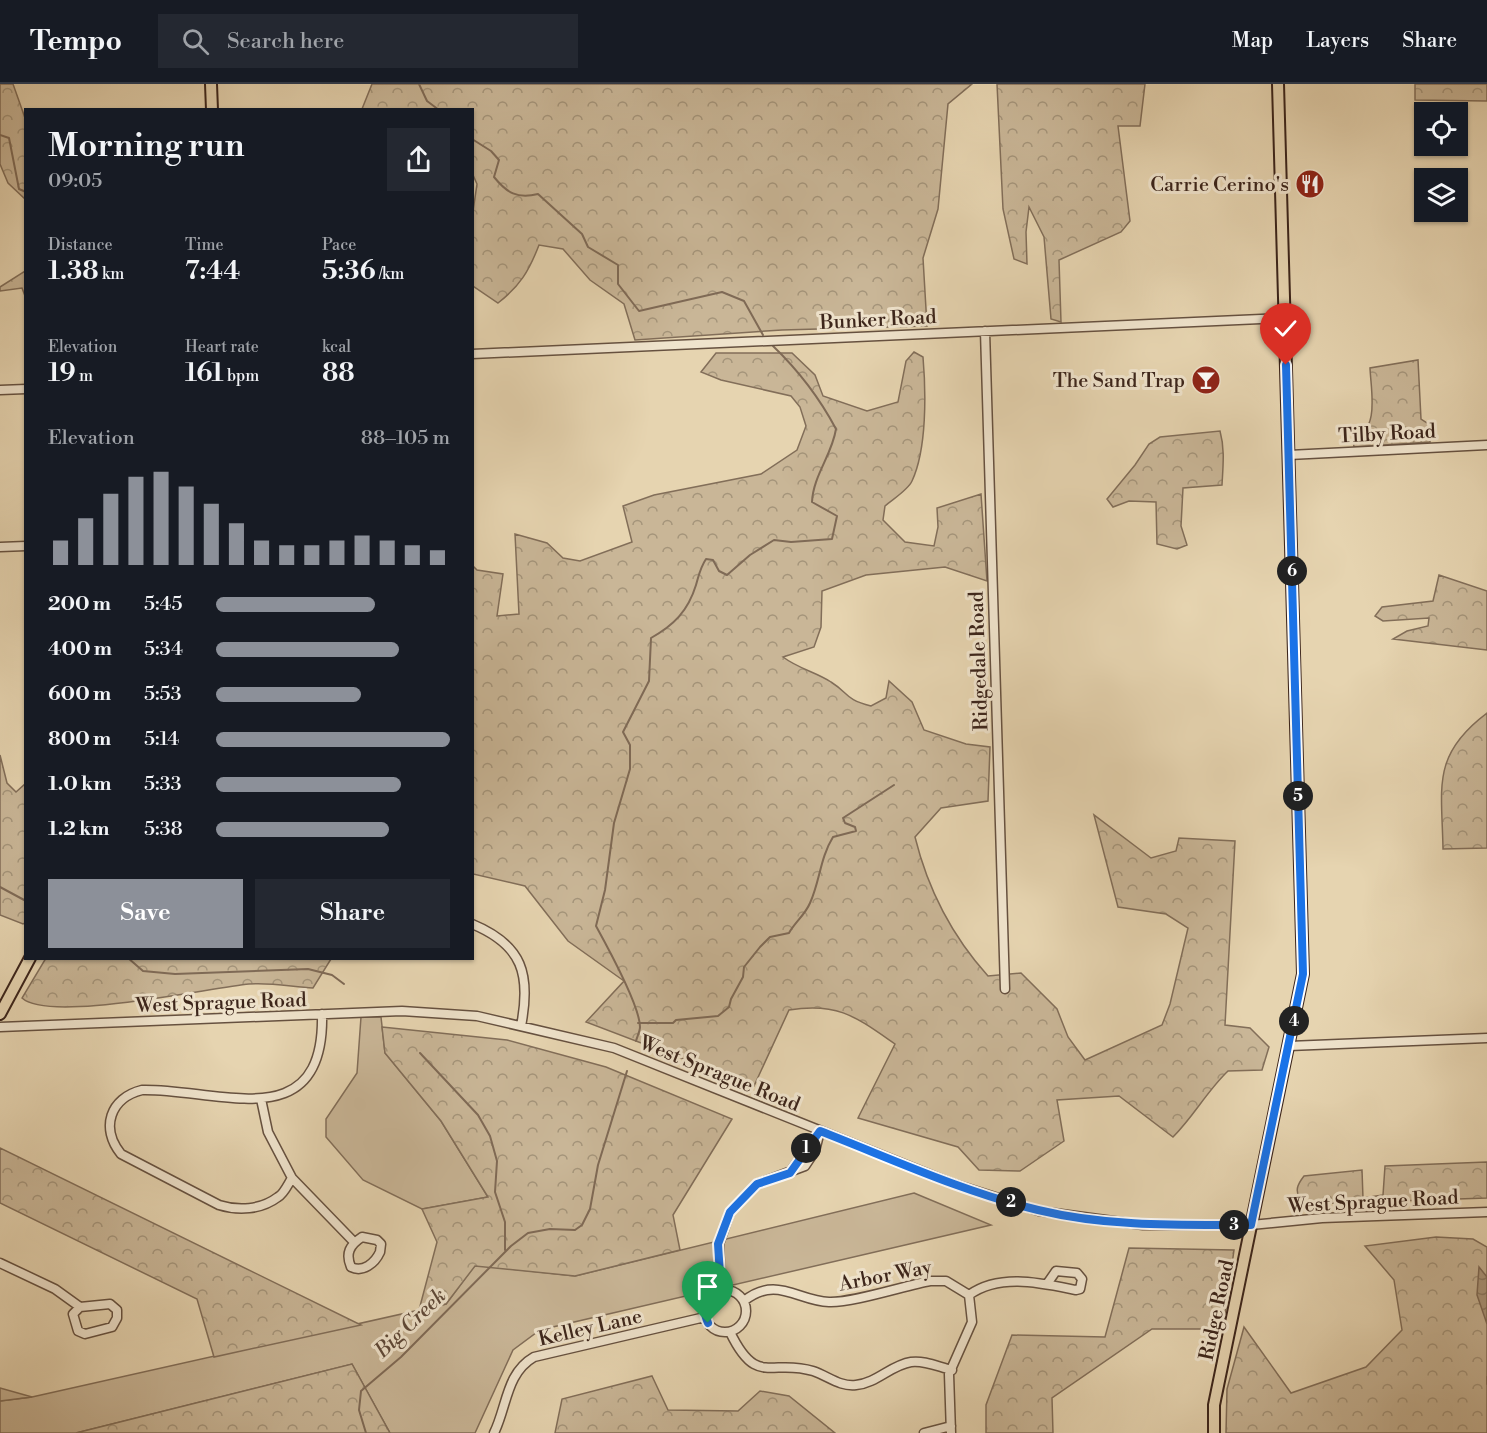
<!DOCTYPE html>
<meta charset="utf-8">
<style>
body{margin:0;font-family:"Libre Bodoni",serif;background:#242831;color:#f1f3f6;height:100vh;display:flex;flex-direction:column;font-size:22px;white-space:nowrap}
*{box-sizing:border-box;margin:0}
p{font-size:20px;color:#9ea1a6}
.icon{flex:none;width:33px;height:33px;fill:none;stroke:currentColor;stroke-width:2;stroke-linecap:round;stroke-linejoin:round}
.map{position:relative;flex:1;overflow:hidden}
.sheet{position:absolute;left:24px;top:24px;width:450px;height:852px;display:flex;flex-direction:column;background:#171b24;border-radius:0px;box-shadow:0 2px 4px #0004}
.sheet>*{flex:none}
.controls{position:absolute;left:1414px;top:18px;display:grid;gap:12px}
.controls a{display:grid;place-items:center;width:54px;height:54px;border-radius:0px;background:#171b24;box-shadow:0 2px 4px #0004;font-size:30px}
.pin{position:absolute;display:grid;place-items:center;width:51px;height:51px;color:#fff;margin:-62px -26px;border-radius:50% 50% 50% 0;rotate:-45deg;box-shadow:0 0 6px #0007}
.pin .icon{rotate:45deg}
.km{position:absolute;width:30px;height:30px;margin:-15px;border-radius:50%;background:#222;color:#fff;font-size:16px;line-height:30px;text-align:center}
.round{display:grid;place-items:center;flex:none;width:63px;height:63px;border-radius:0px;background:#242831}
.head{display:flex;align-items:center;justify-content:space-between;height:102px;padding:0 24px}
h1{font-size:33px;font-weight:600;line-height:45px}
.metrics{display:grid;grid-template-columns:repeat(3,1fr);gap:9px;height:102px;padding:6px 24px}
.metrics div{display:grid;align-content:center}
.metrics b{font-size:26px;font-weight:600}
.metrics small{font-size:16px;font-weight:400}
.metrics p{font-size:16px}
.chart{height:168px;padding:12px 24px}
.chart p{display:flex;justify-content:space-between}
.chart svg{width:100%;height:108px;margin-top:6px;stroke:#8c9099;stroke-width:6}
.button{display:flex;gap:12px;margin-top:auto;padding:12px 24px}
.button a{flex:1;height:69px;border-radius:0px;background:#8c9099;color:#fff;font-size:24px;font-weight:600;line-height:69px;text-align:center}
.button a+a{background:#242831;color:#f1f3f6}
ul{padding:0 24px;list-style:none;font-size:20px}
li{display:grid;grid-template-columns:96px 72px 1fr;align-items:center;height:45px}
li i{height:15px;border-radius:8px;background:#8c9099}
header{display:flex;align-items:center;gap:36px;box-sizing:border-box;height:84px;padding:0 30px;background:#171b24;border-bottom:2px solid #363941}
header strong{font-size:28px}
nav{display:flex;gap:33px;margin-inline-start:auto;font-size:21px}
.search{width:420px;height:54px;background:#242831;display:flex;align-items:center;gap:15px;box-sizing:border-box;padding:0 21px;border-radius:0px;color:#9ea1a6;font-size:22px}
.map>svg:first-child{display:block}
.green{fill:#c9b697;stroke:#826e59;stroke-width:1.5}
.forest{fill:url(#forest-crowns);stroke:#826e59;stroke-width:1.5}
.water{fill:url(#water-waves);stroke:#7f6a56;stroke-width:1.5}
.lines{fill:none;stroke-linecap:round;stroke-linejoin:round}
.stream{stroke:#7f6a56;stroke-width:2}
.minor-casing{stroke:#665140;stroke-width:11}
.major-casing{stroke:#3c251b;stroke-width:14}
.minor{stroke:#efe3cc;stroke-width:8}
.major{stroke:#e6d4b0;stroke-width:10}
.route-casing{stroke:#fff;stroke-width:12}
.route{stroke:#1a73e8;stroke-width:8}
.labels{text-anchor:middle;stroke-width:6;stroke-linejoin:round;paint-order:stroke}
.poi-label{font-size:20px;fill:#3c251b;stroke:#efe3cc;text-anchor:end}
.street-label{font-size:20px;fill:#3c251b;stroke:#efe3cc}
.water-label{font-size:21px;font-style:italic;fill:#5e4838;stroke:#efe3cc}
</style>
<header>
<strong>Tempo</strong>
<div class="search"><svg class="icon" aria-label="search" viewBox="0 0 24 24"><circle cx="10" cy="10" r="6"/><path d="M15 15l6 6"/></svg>Search here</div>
<nav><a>Map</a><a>Layers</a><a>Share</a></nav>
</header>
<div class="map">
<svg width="1487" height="1349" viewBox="0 0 1487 1349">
<defs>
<pattern id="forest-crowns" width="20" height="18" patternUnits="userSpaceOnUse" patternTransform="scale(1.5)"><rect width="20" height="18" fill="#c9b697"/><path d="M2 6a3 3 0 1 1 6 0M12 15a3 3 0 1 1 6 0" fill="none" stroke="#a4947a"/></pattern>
<pattern id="water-waves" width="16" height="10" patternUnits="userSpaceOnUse" patternTransform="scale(1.5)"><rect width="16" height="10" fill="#ac987d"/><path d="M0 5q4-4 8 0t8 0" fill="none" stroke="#8d7c66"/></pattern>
</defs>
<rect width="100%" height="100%" fill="#e6d4b0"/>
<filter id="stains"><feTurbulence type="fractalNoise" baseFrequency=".00333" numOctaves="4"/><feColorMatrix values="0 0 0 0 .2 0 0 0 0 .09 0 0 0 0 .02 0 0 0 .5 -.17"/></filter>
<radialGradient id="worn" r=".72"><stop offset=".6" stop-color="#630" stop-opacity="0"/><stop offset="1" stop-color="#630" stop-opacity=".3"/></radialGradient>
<!-- green -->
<path class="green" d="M361,933h20l4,36 56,68 47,76 -66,12 -59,-29 -37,-43v-18l31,-46z
M914,1109l77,32 -451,105 -27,20 -38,83h-85l-38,-69 -276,69h-76v-32l32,-4 414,-93 29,-39 100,11z"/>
<!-- forest -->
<path class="forest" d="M0,0h13l12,34v81l-17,-16 -8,-19z
M372,0h600l-24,20 -10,105 -15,49 4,68 -145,4 -147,10 -11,-36 -34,-24 -27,-31 -24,-4c-10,26 -19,41 -41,58l-25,-17 -1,-68 5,-34 -4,-9 -1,-65 -110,-1z
M997,0h148l-5,42h-22l12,95 -9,11 -62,28 2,62 -10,-3 -7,-82 -15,-30 -3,25 1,32 -13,-5 -11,-50z
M1415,0h72v17l-72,-1z
M25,187v25l-3,-8 -22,3v-4z
M914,268l9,5c3,35 4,92 -11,124 -4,9 -19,18 -27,25l-2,14 22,22 29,4 4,-19 -1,-19 44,-14 6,87 -42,-14 -79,8 -44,16 -1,36 -7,20 -31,10c16,12 33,15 48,25 19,12 13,17 40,24l15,-8 3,-17 23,21 12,28 42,14 24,3 -2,54 -47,7 -26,29c13,53 37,99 73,139l33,-3 36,36 11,28 17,23 77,-35 8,-21 18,-76 -22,-14 -48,-7 -24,-92 57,43 25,-7 3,-13 56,3 -10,184 25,3 19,19 -7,23 -34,1c-21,20 -34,45 -55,66l-54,-41 -62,4 7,41 -44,30 -41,-1 -21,-23 -100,-29 37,-74c-39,-27 -57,-42 -106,-34l-35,76 -168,-64 38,-41 -56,-40 -43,-55 -52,-12 -1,-309 5,5 26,4 -6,42 22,-2 -4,-80 32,9 16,15 17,3 52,-19 -9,-36 31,-11 107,-21 36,-24 9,-24 -6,-19 -9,-11 -70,-16 -20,-8 15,-19h76l23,22 8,21 44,15 31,-9 8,-41z
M1418,276l3,59 9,6v17l-76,5 -1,-7c27,-11 18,-48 17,-72z
M1220,347c5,18 3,35 2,54l-39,3 -2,38 6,19 -10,4 -20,-5 -1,-42 -27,-1 -16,6 -6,-8 28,-34 14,-21 11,-7z
M1439,491l48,16v59l-94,-11 14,-8 21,-5 1,-8 -46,3 -8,-5 7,-9 51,-6z
M1487,629v135l-44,1c-1,-62 -12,-94 44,-136z
M0,671l7,28 9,9 9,-8 1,138 -3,2 -23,-9z
M46,874h285v1l-18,29c-20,-1 -43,-6 -64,-4 -42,4 -200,39 -227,14z
M382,943l125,13 99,27 126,52 -59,96 7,35 -105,26 -100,-10 -29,38 -27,6 18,-68 -15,-33 66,-12 -47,-76 -56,-68z
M0,1064l361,177 -147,32 -17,-58 -197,-96z
M1487,1078v36l-177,6 -10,-3c-5,-11 -3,-16 4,-25l58,-6 1,28 20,-3 2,-29z
M1436,1153l37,2 14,8v186h-261l1,-44 17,-62 47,66 75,-26 36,-37 -8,-50 -29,-34z
M1129,1164l105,2 -11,79h-71l-100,69 1,35h-67v-28l26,-70 93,2z
M352,1280l38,69h-314z
M652,1292l16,34 70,1 22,-20 29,5 46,37h-280l7,-34z
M0,1304l32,9 -32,4z"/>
<!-- water -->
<path class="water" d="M1479,1183l8,10v47l-10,-29z"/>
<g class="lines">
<!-- stream -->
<path class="stream" d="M419,0l8,17 12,9
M0,51l9,3 10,51 7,3
M472,55l19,12 8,9 -5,17c13,16 23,22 44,17l44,40 6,13 30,18v19l21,27 83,-19 22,9 19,34
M0,803l26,14
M128,874l15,13 32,3 133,-5 24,6 12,9
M638,939h35l3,-3 42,-4 11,-9 2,-8 12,-22 1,-10 16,-20 10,-10 19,-4c6,-11 16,-18 21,-30 10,-22 10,-45 23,-66l23,-6 -1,-4 -10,-4 -2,-5 51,-33
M636,957c1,-4 4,-10 4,-14 0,-21 -33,-81 -44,-101l9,-36 9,-67 16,-54v-24l-7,-13 26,-51 2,-43c23,-13 37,-27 45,-53 3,-10 4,-17 10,-26l7,1 6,11 8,4 23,-20 24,-15 17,2 41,-3 5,-23 -25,-14c1,-26 20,-47 24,-73 -17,-32 -37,-58 -63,-83
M420,969l58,62 12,21 7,25 -2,31 10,30v28
M1487,1293v7
M366,1349l-7,-23 2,-19 40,-34 110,-111 17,-13 22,-4 25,1 7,-5 8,-16 8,-44 29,-94"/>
<!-- minor casing -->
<g class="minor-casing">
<path id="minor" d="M985,247l20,658
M472,270l812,-36
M0,306l26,-1
M1289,371l198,-10
M0,463l26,-1
M472,840c51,21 59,51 49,102
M0,943l402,-16 75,5 137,32 340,136 85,27 104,14h108l71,-7 165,-6
M1289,962l198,-8
M261,1015l7,33 24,46 62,64
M790,1088l28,-38
M292,1094c-4,6 -8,16 -14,19 -17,13 -40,14 -59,8l-98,-51c-21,-26 -11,-56 21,-64 75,-2 183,49 180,-76
M362,1153l15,3 4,4 -1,8c-5,11 -17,21 -29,15 -6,-14 -1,-22 11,-30z
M0,1179l55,26 25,18
M704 1227a21 21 0 1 1 42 0a21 21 0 1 1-42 0Z
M721,1206l-2,-46 11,-32 27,-28 48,-18 10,-15 5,-20
M969,1211c31,-22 72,-12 107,-5l4,-1 2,-10 -5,-6 -21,-2 -9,13
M744,1217c32,-26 54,0 85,1 23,1 75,-16 101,-21h16l23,14 3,27 -23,52 2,59
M110,1220l7,6v8l-5,9 -27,7 -7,-3 -5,-17 7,-7z
M730,1248c27,56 41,26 83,39 15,5 27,16 43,14 21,-2 35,-20 55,-23 13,-2 28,5 41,8
M494,1349c13,-26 12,-60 40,-76l171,-40
M924,1349l27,-7"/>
</g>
<!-- major casing -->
<g class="major-casing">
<path id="major" d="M211,0l1,26
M0,930l30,-56
M1214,1349v-28l89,-431 -25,-890"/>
</g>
<!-- minor -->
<use href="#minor" class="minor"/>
<!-- major -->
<use href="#major" class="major"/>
</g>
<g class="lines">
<!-- route casing -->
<g class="route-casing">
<path id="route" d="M708,1239c-7,-15 -2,-27 13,-33l-3,-46 12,-32 27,-28 33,-11 30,-42c72,28 143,61 218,79 70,17 142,15 213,15l52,-251 -17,-609"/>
</g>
<!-- route -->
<use href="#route" class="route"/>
</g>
<!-- icons -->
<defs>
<g id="restaurant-disc" transform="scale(1.5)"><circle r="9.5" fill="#8f2418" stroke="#efe3cc"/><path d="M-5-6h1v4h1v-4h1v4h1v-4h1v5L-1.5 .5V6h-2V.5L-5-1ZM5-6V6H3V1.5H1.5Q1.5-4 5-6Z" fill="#fff"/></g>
<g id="bar-disc" transform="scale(1.5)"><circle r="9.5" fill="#8f2418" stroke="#efe3cc"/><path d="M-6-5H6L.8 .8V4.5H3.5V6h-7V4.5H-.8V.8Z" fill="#fff"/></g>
</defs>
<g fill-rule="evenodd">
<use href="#restaurant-disc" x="1310" y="100"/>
<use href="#bar-disc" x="1206" y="296"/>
</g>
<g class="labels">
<!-- poi labels -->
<g class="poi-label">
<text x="1289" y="107">Carrie Cerino's</text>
<text x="1185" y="303">The Sand Trap</text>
</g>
<!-- street labels -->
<g class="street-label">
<text transform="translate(878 235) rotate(-3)" y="7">Bunker Road</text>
<text transform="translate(1387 349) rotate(-3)" y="7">Tilby Road</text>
<text transform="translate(978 577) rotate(-92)" y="7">Ridgedale Road</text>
<text transform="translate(221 918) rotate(-2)" y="7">West Sprague Road</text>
<text transform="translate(720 989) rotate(22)" y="7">West Sprague Road</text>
<text transform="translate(1373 1117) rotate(-3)" y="7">West Sprague Road</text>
<text transform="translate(885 1191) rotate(-11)" y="7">Arbor Way</text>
<text transform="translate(1216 1226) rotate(-78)" y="7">Ridge Road</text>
<text transform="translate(590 1243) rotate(-13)" y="7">Kelley Lane</text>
</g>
<!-- water labels -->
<g class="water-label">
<text transform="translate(410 1239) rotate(-44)" y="7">Big Creek</text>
</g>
</g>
<rect width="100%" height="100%" filter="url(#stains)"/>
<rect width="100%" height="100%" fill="url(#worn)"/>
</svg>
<div class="controls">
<a><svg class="icon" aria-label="locate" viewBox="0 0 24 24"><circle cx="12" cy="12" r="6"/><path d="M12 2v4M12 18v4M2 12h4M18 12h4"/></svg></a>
<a><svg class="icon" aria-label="layers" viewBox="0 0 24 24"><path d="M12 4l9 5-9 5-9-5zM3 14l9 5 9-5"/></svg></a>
</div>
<div class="pin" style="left:708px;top:1239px;background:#1e9e55"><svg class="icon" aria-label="arrive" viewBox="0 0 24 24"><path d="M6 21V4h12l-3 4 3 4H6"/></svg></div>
<div class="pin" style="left:1286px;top:281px;background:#d93025"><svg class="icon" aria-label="check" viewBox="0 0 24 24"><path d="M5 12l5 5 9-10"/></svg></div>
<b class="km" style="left:806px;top:1064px">1</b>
<b class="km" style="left:1011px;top:1118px">2</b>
<b class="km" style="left:1234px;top:1141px">3</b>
<b class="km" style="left:1294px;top:937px">4</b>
<b class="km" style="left:1298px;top:712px">5</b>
<b class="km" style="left:1292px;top:487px">6</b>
<section class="sheet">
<div class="head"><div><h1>Morning run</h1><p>09:05</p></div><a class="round"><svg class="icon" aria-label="share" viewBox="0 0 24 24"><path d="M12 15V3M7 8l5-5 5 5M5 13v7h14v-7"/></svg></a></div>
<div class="metrics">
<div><p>Distance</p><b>1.38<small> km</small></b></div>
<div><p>Time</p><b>7:44</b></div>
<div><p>Pace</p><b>5:36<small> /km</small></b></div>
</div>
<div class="metrics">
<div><p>Elevation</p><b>19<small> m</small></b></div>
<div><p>Heart rate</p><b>161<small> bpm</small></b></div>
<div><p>kcal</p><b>88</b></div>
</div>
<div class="chart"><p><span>Elevation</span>88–105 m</p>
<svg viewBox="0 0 160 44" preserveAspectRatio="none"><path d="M5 44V34M15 44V25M25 44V15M35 44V8M45 44V6M55 44V12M65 44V19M75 44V27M85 44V34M95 44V36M105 44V36M115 44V34M125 44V32M135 44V34M145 44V36M155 44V38"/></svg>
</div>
<ul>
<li><b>200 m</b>5:45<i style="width:68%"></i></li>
<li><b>400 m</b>5:34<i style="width:78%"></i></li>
<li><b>600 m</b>5:53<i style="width:62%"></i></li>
<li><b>800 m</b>5:14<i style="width:100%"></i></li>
<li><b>1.0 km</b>5:33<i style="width:79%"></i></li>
<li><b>1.2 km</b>5:38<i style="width:74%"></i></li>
</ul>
<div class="button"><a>Save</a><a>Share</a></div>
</section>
</div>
